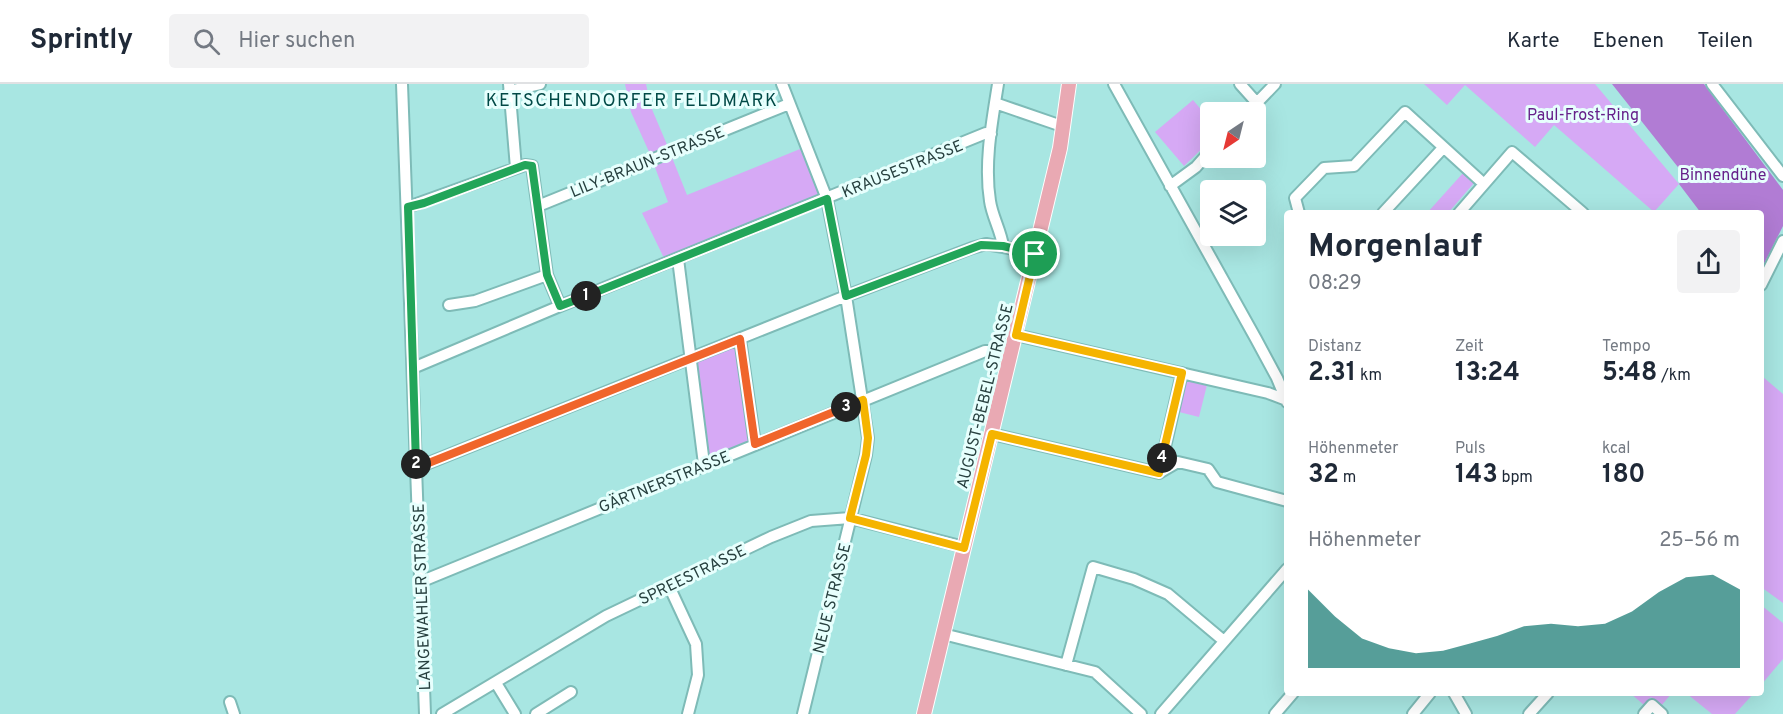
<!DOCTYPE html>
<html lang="de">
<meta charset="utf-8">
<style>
body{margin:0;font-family:Overpass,sans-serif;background:#f2f2f3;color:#1f2937;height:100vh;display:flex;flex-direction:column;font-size:22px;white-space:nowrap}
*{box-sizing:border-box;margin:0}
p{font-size:20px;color:#747a83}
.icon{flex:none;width:33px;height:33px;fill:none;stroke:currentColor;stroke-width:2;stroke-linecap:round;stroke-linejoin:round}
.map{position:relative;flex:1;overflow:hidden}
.details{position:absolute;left:1284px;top:126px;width:480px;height:486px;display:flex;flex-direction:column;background:#fff;border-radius:6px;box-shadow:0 6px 24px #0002}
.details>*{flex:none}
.needle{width:39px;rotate:215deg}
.tools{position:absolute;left:1200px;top:18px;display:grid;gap:12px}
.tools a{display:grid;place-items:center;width:66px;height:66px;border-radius:6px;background:#fff;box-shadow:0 6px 24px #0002;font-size:30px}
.pin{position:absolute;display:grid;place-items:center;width:51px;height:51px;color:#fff;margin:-26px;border:3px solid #fff;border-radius:50%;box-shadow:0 2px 6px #0007}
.km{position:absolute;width:30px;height:30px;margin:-15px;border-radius:50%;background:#222;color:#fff;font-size:16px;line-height:30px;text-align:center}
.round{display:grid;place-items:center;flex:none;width:63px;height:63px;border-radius:6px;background:#f2f2f3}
.summary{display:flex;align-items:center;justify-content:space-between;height:102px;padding:0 24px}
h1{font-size:33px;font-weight:700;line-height:45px}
.metrics{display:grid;grid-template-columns:repeat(3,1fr);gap:9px;height:102px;padding:6px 24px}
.metrics div{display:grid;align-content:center}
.metrics b{font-size:26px;font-weight:700}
.metrics small{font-size:16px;font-weight:400}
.metrics p{font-size:16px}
.chart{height:168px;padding:12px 24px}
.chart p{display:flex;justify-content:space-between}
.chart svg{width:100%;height:108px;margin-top:6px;fill:#0f766e;opacity:.7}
header{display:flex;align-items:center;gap:36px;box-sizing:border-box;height:84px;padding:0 30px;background:#fff;border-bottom:2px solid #e0e1e3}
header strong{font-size:28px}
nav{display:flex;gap:33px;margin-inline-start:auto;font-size:21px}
.search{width:420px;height:54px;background:#f2f2f3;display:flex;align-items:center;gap:15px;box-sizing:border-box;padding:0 21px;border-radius:6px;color:#747a83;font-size:22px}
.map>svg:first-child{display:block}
.green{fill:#d6a9f5}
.forest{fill:#b17cd4}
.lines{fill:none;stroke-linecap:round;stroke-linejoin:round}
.minor-casing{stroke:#7ebbb7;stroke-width:14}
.major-casing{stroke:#fff;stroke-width:16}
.minor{stroke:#fff;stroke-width:10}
.major{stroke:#e9a9b3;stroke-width:14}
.split-1-casing{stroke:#fff;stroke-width:12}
.split-2-casing{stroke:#fff;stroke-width:12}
.split-3-casing{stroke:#fff;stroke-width:12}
.split-4-casing{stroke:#fff;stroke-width:12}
.split-5-casing{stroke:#fff;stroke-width:12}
.split-1{stroke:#22a559;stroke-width:8}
.split-2{stroke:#22a559;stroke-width:8}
.split-3{stroke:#f0652b;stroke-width:8}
.split-4{stroke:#f5b400;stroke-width:8}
.split-5{stroke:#f5b400;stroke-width:8}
.labels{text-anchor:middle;stroke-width:6;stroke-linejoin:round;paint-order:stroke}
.park-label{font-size:16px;fill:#66218a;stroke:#e7fffd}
.street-label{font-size:16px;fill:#27403f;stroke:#e7fffd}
.neighbourhood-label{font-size:18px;letter-spacing:1.5px;fill:#004946;stroke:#e7fffd}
</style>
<header>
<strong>Sprintly</strong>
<div class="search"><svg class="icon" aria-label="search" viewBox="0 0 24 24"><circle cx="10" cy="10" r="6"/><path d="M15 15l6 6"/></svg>Hier suchen</div>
<nav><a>Karte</a><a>Ebenen</a><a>Teilen</a></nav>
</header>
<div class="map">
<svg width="1783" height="630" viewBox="0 0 1783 630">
<rect width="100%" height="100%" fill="#a8e6e2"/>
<!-- green -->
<path class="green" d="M625,0h21l5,23 17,40 -1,3 -14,6 -3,-2 -19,-42z
M1424,0h171l84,100 -25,28 -100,-87 -19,22 -70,-62 -18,20z
M1193,16l17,20v21l-26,25 -29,-34z
M800,65l20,46 -154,63 -3,-2 -21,-43 26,-11 -15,-40 18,-7 16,40z
M1463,89h5l6,10 -26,30h-21z
M730,262l8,5 11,92 -39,12 -3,-2 -11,-93z
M1763,293l20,17v209l-22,-16v-207z
M1189,297l18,4 -8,32 -20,-5 7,-30z
M1761,521l22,18v36l-22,26z
M1630,609h42l-11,13 -10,-9 -7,8z
M1686,609h68l-19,21h-23z"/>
<!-- forest -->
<path class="forest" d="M1612,0h92l79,106v36l-22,44v-57h-60l-22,-29 6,-8z"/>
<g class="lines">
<!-- minor casing -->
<g class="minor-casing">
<path id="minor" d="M402,0l23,630
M509,0l7,84
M782,0l45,115 19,97 22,142 -2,17 -63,259
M998,0c-6,38 -14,79 -8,117 2,15 11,30 13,45
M1114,0l142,255 21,39 10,24
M1240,0l17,19
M1712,0l71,92
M509,7l31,-7
M995,19l61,21h8
M1248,28l27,-28
M1170,102l26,-19 14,-16
M538,122l251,-102
M408,123l117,-42 7,1 15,109 13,31
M1299,129l-4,-15 29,-30 30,-2 51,-54 79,72
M1383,129l60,-65
M1459,129l53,-61 71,61
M678,175l26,205
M1761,201l22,-44
M449,221l26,-4 72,-26
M1016,251l252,58 16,6
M740,255l15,105
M413,284l147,-62 426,-173 5,1
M992,350l167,39 19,-11 30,7 9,13 70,19
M416,384l430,-172 126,-48 14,-4 50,9
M1159,389l23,-100
M420,498l565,-231h8l18,4
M669,502l27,58 2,31 -10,39
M943,550l152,38 46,42
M1066,581l27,-98 41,12 34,15 56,47
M496,599l19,31
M1454,609l12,21
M230,618l4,12
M442,630l164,-98 165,-79 40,-16 39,-3 114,29
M536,630l35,-22
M1161,630l126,-145
M1275,630l18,-21
M1413,630l17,-21
M1529,630l19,-21
M1644,630l8,-9 10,9"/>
</g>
<!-- major casing -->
<g class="major-casing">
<path id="major" d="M924,630l130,-541 6,-25 9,-64"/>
</g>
<!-- minor -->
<use href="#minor" class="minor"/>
<!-- major -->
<use href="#major" class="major"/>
</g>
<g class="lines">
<!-- split-1 casing -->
<g class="split-1-casing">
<path id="split-1" d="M586,212l241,-97 19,97 135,-51 22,1 32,8"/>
</g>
<!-- split-2 casing -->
<g class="split-2-casing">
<path id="split-2" d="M416,380l-8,-257 16,-4 101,-38 7,1 15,109 13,31 26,-10"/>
</g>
<!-- split-3 casing -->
<g class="split-3-casing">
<path id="split-3" d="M416,380v4l324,-129 15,105 91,-37"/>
</g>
<!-- split-4 casing -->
<g class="split-4-casing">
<path id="split-4" d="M846,323l17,-7 5,38 -2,17 -16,63 114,30 28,-114 167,39 3,-15"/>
</g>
<!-- split-5 casing -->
<g class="split-5-casing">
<path id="split-5" d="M1035,170l-19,81 166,38 -20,85"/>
</g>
<!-- split-1 -->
<use href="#split-1" class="split-1"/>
<!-- split-2 -->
<use href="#split-2" class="split-2"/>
<!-- split-3 -->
<use href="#split-3" class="split-3"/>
<!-- split-4 -->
<use href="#split-4" class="split-4"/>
<!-- split-5 -->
<use href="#split-5" class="split-5"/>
</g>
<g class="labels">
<!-- park labels -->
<g class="park-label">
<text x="1583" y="36">Paul-Frost-Ring</text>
<text x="1723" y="96">Binnendüne</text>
</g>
<!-- street labels -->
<g class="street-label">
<text transform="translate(647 77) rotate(-22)" y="6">LILY-BRAUN-STRASSE</text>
<text transform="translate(902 84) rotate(-22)" y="6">KRAUSESTRASSE</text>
<text transform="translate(984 312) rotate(-76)" y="6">AUGUST-BEBEL-STRASSE</text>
<text transform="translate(664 397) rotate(-22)" y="6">GÄRTNERSTRASSE</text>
<text transform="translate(692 490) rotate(-26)" y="6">SPREESTRASSE</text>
<text transform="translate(421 513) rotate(-92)" y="6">LANGEWAHLER STRASSE</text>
<text transform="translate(831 514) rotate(-76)" y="6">NEUE STRASSE</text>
</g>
<!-- neighbourhood labels -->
<g class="neighbourhood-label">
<text x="632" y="22">KETSCHENDORFER FELDMARK</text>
</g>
</g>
</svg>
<div class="tools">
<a><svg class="needle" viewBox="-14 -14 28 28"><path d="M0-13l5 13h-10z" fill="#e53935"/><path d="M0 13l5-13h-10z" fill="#747a83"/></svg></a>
<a><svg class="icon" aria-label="layers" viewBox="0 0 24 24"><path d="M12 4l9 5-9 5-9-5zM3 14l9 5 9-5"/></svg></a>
</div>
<div class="pin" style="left:1035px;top:170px;background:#1e9e55"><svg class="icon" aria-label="arrive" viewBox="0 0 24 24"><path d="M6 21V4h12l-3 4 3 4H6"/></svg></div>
<b class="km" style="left:586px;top:212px">1</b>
<b class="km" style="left:416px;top:380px">2</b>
<b class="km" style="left:846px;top:323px">3</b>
<b class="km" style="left:1162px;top:374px">4</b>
<section class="details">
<div class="summary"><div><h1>Morgenlauf</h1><p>08:29</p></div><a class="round"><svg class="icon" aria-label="share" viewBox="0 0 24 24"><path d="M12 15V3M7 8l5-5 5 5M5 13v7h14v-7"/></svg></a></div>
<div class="metrics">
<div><p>Distanz</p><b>2.31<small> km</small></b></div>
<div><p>Zeit</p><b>13:24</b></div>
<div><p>Tempo</p><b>5:48<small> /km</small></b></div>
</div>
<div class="metrics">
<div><p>Höhenmeter</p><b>32<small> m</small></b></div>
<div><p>Puls</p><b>143<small> bpm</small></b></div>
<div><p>kcal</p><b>180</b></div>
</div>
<div class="chart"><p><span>Höhenmeter</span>25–56 m</p>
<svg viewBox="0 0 160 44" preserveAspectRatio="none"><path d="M0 44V12L10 23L20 32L30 36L40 38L50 37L60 34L70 31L80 27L90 26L100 27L110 26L120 21L130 13L140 7L150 6L160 12V44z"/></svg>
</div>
</section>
</div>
